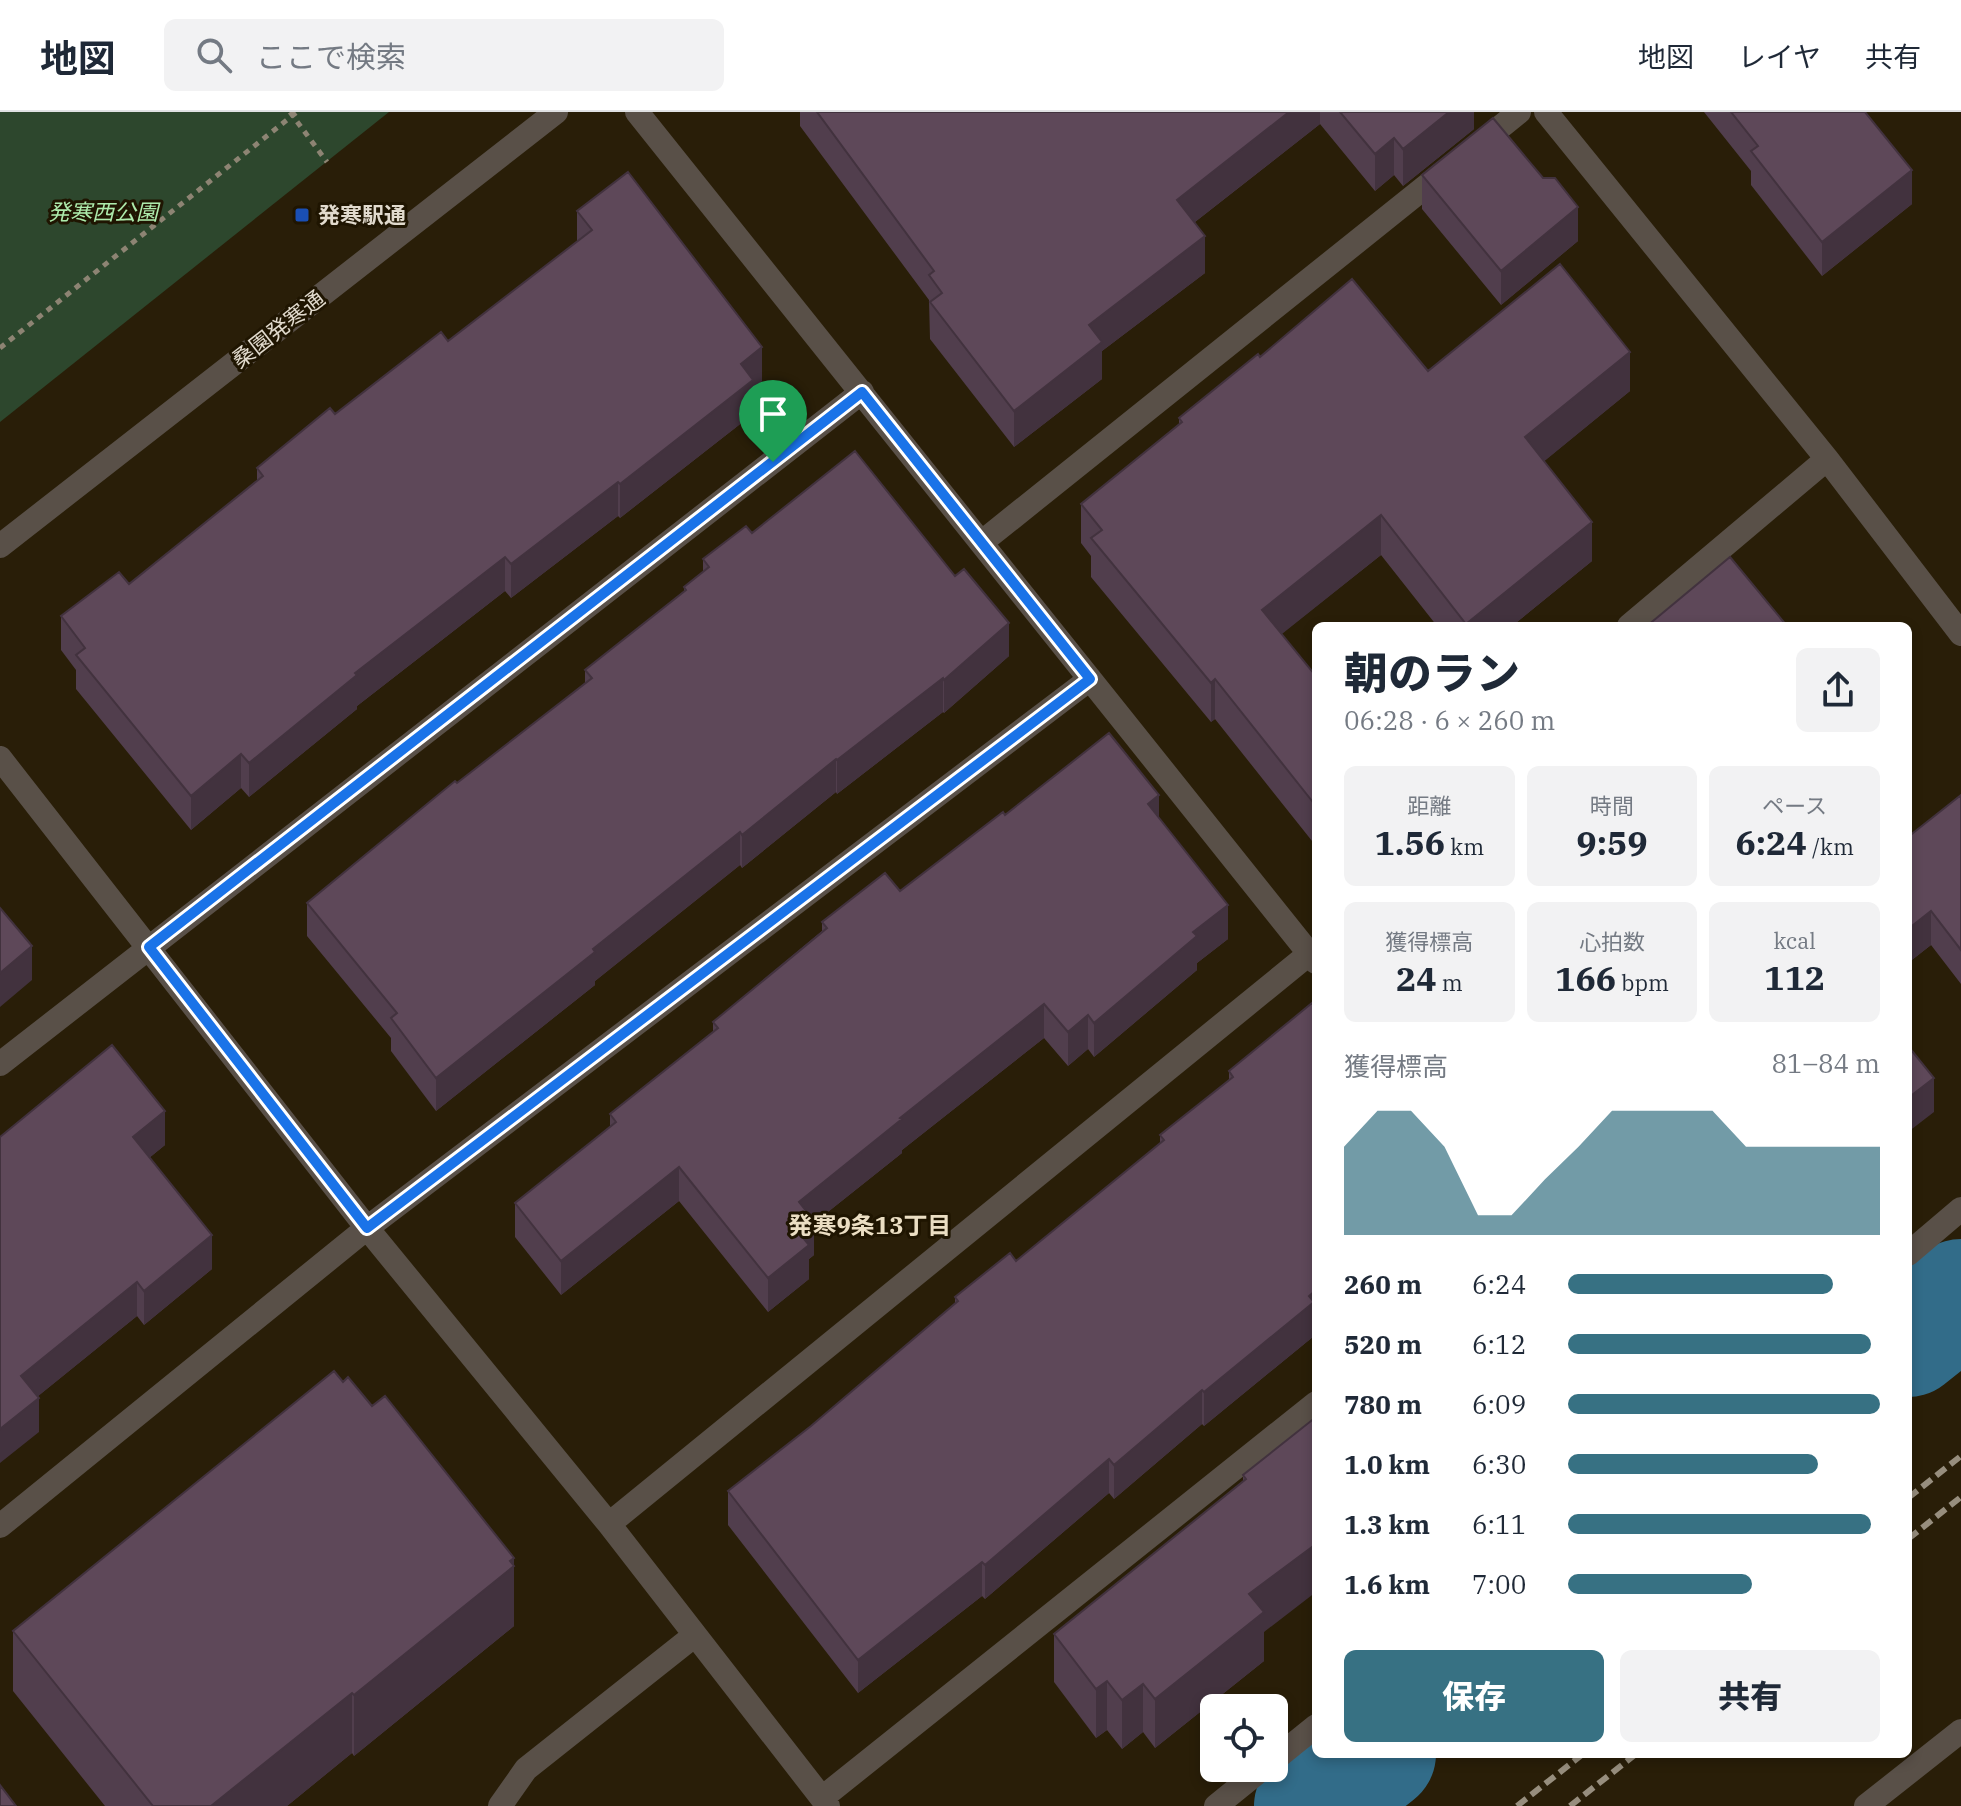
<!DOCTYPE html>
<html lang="ja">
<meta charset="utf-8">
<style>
body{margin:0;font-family:"IBM Plex Serif","Noto Sans JP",serif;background:#f2f2f3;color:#1f2937;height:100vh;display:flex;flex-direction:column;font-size:30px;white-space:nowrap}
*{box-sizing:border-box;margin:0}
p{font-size:26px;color:#747a83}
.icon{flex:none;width:44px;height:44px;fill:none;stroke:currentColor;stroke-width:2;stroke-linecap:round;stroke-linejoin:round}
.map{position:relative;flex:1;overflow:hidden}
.drawer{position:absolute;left:1312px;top:510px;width:600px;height:1136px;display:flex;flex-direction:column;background:#fff;border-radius:12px;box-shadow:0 4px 12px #0003}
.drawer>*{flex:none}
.buttons{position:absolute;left:1200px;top:1582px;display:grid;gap:16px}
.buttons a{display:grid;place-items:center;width:88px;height:88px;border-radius:12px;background:#fff;box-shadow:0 4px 12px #0003;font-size:40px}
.pin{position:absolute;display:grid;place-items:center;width:68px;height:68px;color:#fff;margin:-82px -34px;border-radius:50% 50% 50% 0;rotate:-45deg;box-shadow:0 0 8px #0007}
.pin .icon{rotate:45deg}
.round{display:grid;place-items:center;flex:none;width:84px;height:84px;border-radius:12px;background:#f2f2f3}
.head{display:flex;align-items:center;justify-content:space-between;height:136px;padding:0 32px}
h1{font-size:44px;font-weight:800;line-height:60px}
.stats{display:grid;grid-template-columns:repeat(3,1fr);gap:12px;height:136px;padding:8px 32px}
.stats div{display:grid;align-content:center;border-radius:12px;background:#f2f2f3;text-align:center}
.stats b{font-size:34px;font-weight:800}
.stats small{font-size:22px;font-weight:400}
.stats p{font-size:22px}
.chart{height:224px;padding:16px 32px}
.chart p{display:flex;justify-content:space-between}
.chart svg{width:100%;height:144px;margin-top:8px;fill:#377183;opacity:.7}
.primary-button{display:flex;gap:16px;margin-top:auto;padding:16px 32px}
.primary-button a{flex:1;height:92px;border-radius:12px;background:#377183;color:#fff;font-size:32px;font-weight:800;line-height:92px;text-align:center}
.primary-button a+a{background:#f2f2f3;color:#1f2937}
ul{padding:0 32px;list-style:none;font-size:26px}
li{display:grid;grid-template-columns:128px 96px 1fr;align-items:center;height:60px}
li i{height:20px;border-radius:10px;background:#377183}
header{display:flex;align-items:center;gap:48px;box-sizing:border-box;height:112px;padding:0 40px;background:#fff;border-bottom:2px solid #e0e1e3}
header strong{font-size:38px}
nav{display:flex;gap:44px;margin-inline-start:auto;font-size:28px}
.search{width:560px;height:72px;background:#f2f2f3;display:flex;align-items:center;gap:20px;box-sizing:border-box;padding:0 28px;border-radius:12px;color:#747a83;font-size:30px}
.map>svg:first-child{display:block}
.green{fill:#2d472d}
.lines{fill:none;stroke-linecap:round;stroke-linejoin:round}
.river{stroke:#326c89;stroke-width:116}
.path{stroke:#8d8473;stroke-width:5;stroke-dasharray:6 6;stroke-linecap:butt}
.minor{stroke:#595048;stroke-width:24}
.rail{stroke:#978e7e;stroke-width:6;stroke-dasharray:12 6;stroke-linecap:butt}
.wall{fill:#513e4d}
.shaded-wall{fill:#42323e}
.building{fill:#5e4859;stroke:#42323e;stroke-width:2}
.route-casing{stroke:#fff;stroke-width:16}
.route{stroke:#1a73e8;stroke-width:10}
.transit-dot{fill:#1a4fb4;stroke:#1f1501;stroke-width:3}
.labels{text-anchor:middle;stroke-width:6;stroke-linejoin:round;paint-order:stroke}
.park-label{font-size:22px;font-style:italic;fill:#adebac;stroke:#1f1501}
.poi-label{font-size:22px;font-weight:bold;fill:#e1dacd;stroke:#1f1501;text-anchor:start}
.street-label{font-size:22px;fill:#e1dacd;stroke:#1f1501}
.neighbourhood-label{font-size:24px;font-weight:bold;fill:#ebdec3;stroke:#1f1501}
</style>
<header>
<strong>地図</strong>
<div class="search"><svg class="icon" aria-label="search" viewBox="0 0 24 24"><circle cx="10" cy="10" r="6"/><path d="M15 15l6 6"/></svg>ここで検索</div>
<nav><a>地図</a><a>レイヤ</a><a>共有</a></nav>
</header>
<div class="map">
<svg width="1961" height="1694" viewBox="0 0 1961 1694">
<rect width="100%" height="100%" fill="#291e08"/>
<!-- green -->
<path class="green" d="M0,0h389l-389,310z"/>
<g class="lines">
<!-- river -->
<path class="river" d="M1908,1227l53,-42
M1312,1694l66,-52"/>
<!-- path -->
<path class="path" d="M290,0l37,50
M0,236l297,-236"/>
<!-- minor -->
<path class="minor" d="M637,0l679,850
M1546,0l281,347 134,175
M1477,34l42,-34
M982,430l463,-371
M0,434l556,-434
M1629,514l198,-167
M0,646l367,470 242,296 219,282
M0,952l862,-672
M1908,1142l53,-45
M609,1412l700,-570
M0,1414l367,-298 723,-549
M1274,1648l42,-34
M822,1686l494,-395
M500,1694l26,-37 169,-134
M1216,1694l47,-38
M1866,1694l95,-75"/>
<!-- rail -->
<path class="rail" d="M1908,1386l53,-42
M1908,1427l53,-42
M1517,1694l66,-52
M1570,1694l66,-52"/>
</g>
<!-- wall -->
<path class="wall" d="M800,0h674v17l-71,57 -9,-11 -19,16 -55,-67 -125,98 10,51 -103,78v28l-88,68 -84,-108 -1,-39 -129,-174z
M1704,0h161l47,92 -90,72 -71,-91v-14z
M1422,63l156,66 -77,64 -79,-96z
M577,99l185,170 -9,7v26l-133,104 -2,-2 -107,82 -6,-7 -148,115v3l-108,88 -8,-9 -50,42 -115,-141v-19l-15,-20v-34l68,-32 128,-102v-14l191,-127 129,-99z
M1260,245l168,14 202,20 -86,70 48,100 -80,65h-75l-56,-71 -100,79 35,42v170l-101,-127 -4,3 -120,-145v-21l-10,-13v-39l98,-80v-6z
M752,421l257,123 -65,57 -1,-1 -106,82 -1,-2 -94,76 -2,-3 -145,116v4l-159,126 -45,-60v-13l-84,-102v-33l278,-219v-14l99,-79v-4l19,-15v-13z
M1961,683v189l-30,-39 -23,18v-126z
M1005,703l154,3 69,121 -31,24v7l-103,87 -6,-8 -20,17 -24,-28 -142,112v3l-88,70v32l-5,4v20l-41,33 -89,-111 -118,94 -46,-58v-34l95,-75v-14l103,-82v-10l109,-91v-9l78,-31z
M1312,891l2,333 -110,90 -2,-2 -88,75 -5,-6 -124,106 -3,-3 -124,97 -130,-168v-34l83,-65 144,-122v-7l61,-36 144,-118v-8l69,-55v-9z
M0,1025l165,8 -16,13 63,111 -68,56 -7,-9 -99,80 1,36z
M1316,1305l-52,215v29l-109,87 -12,-16 -21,17 -15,-19 -11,8 -42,-56v-48l189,-153v-6z
M514,1506v8l-160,130 -2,-3 -65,53h-182l-92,-115v-60z"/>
<!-- shaded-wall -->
<path class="shaded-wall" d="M1289,0h31v12l-143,112v-36z
M1449,0h25v17l-71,57v-37z
M1394,26v37l-19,16v-37z
M1912,58v34l-90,72v-34z
M1578,95v34l-77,64v-34z
M1205,124v37l-103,78v28l-88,68v-36l75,-86z
M762,235v34l-9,7v26l-133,104v-34l121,-120z
M1630,240v39l-105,86v-40z
M618,370v34l-107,82v-34z
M1381,403v40l-119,95v-40z
M1592,410v39l-80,65h-46v-2z
M505,445v34l-148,115v3l-108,88v-34l106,-90z
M1009,511v33l-65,57v-33z
M943,566v34l-106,82v-34z
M1215,567v40l-4,3v-39z
M241,642v34l-50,42v-34z
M836,647v33l-94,76v-33z
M1159,683v34l-11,-25z
M740,720v33l-145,116v4l-159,126v-33l157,-129z
M1228,793v34l-31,24v7l-103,87v-34l99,-91z
M1931,799v34l-23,18v-34z
M32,834v34l-32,27v-34z
M1044,892v34l-142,112v3l-88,70v32l-5,4v20l-41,33v-34l31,-76 101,-84z
M1088,903v34l-20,17v-34z
M1934,966v34l-26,20v-34z
M165,999v34l-32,26v-34z
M679,1055v34l-118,94v-34z
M212,1123v34l-68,56v-34z
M137,1170v34l-116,94v-34z
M1316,1178v34l-2,1v11l-110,90v-34z
M1202,1278v34l-88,75v-34z
M39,1286v34l-39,31v-34z
M1109,1347v34l-124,106v-34z
M1316,1432v48l-52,40v29l-109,87v-49l94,-105z
M514,1446v68l-160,130v-61z
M982,1450v34l-124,97v-33z
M1107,1569v49l-11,8v-49z
M1143,1572v48l-21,17v-49z
M352,1581v60l-65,53h-76z"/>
<!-- building -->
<path class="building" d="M817,0h472l-112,88 28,36 -116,89 13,17 -88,69 -84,-109 12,-9 -13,-18 5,-4z
M1340,0h109l-46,37 -9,-11 -19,16z
M1731,0h134l47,58 -90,72 -71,-91 7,-5z
M1493,6l50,60h12l23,29 -77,64 -79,-96z
M628,60l134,175 -21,17 12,16 -133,104 -2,-2 -107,82 -6,-7 -150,116 2,2 -108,88 -8,-9 -50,42 -115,-141 9,-7 -24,-32 58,-44 10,12 134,-108 -6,-8 73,-60 5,6 106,-82 7,9 144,-111 -15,-19z
M1560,152l70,88 -105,85 67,85 -126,102 -85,-109 -119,95 54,66v130l-101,-127 -4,4 -120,-145 11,-8 -21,-26 101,-82 -3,-4 79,-64 2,3 92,-78 76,92z
M855,339l100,125 9,-7 45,54 -65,57 -1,-2 -106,82 -1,-1 -94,76 -2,-3 -147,117 2,3 -159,126 -45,-60 6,-5 -90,-110 148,-122 2,2 135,-105 -7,-8 101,-80 -2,-3 25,-20 -6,-8 43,-33 6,7z
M1730,445l57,69h-140z
M1109,621l50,62 -11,9 80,101 -35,27 4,4 -103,87 -6,-8 -20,17 -24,-28 -144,114 2,1 -103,83 15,19 -15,12 10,12 -41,33 -89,-111 -118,94 -46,-58 101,-81 -6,-8 108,-86 -5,-6 114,-94 -5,-6 63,-49 15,18 103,-79 2,3z
M1961,683v155l-30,-39 -23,18v-92z
M0,796l32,38 -32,27z
M1312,891l4,5v282l-7,6 5,6 -110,90 -2,-2 -88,75 -5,-6 -124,106 -3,-3 -124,98 -130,-169 83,-65 147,-125 -3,-4 55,-44 6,8 148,-121 -4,-5 73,-58 -4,-6z
M112,933l53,66 -32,26 79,98 -68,56 -7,-9 -116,94 18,22 -39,31v-292z
M1908,934l26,32 -26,20z
M334,1259l9,11 5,-5 24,29 13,-10 129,162 -4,3 4,5 -160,129 -2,-2 -141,113h-58l-140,-175z
M1316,1305v127l-67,50 15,18 -109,87 -12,-15 -21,16 -15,-19 -11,8 -42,-55 192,-155 -3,-4z
M0,1673l16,21h-16z"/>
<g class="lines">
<!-- route casing -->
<g class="route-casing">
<path id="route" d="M862,280l228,287 -723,549 -218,-281z"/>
</g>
<!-- route -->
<use href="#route" class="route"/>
</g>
<!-- markers -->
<rect class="transit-dot" x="294" y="95" width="16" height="16" rx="4"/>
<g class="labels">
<!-- park labels -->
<g class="park-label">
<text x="103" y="108">発寒西公園</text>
</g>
<!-- poi labels -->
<g class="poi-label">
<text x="318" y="111">発寒駅通</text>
</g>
<!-- street labels -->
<g class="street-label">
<text transform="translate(278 217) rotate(-38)" y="8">桑園発寒通</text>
</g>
<!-- neighbourhood labels -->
<g class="neighbourhood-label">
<text x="870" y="1122">発寒9条13丁目</text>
</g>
</g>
</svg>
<div class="buttons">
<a><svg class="icon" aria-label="locate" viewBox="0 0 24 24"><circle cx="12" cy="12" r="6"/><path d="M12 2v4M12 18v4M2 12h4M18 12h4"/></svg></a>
</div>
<div class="pin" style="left:773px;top:350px;background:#1e9e55"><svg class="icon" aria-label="arrive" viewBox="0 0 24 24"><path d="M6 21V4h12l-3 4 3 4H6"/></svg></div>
<section class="drawer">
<div class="head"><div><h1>朝のラン</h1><p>06:28 · 6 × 260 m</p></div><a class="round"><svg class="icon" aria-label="share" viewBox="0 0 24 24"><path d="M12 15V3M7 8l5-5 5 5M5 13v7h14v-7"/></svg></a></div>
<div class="stats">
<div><p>距離</p><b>1.56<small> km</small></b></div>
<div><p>時間</p><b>9:59</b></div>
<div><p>ペース</p><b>6:24<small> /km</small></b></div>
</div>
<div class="stats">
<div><p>獲得標高</p><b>24<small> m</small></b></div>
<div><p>心拍数</p><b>166<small> bpm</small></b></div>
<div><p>kcal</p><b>112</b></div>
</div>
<div class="chart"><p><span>獲得標高</span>81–84 m</p>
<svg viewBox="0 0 160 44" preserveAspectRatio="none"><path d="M0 44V17L10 6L20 6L30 17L40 38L50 38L60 27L70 17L80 6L90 6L100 6L110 6L120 17L130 17L140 17L150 17L160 17V44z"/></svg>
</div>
<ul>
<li><b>260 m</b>6:24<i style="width:85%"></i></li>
<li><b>520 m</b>6:12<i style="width:97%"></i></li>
<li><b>780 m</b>6:09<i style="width:100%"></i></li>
<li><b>1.0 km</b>6:30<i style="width:80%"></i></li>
<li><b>1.3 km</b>6:11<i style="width:97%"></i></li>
<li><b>1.6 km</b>7:00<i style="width:59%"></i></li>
</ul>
<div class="primary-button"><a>保存</a><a>共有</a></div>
</section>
</div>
